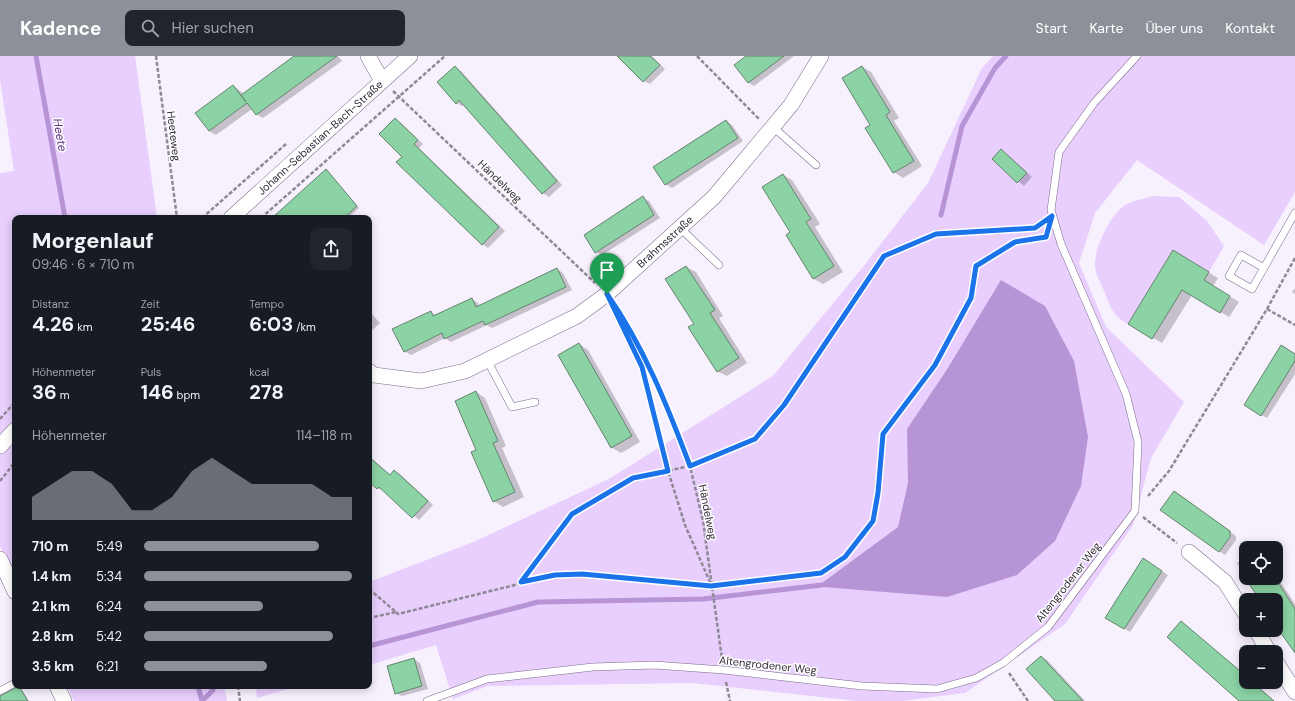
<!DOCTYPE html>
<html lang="de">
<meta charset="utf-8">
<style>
body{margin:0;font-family:"DM Sans",sans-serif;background:#20242c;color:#f1f3f6;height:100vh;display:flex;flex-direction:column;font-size:15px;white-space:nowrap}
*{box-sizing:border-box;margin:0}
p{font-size:13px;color:#9ea1a6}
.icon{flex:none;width:22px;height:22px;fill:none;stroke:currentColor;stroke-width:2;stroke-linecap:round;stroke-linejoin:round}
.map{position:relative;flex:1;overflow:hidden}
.side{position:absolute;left:12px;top:159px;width:360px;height:474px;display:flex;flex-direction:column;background:#171b24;border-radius:8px;box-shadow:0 2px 10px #0003}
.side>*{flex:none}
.tools{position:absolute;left:1239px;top:485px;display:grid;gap:8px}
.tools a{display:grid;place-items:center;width:44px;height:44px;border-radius:8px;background:#171b24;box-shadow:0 2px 10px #0003;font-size:20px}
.pin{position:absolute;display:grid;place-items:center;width:34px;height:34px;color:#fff;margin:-41px -17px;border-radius:50% 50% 50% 0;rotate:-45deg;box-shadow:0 0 4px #0007}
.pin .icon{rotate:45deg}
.round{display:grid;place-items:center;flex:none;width:42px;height:42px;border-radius:8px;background:#20242c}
.overview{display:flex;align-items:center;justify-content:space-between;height:68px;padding:0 20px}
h1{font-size:22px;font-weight:700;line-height:30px}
.metrics{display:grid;grid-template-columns:repeat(3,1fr);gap:6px;height:68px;padding:4px 20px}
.metrics div{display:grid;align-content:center}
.metrics b{font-size:20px;font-weight:700}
.metrics small{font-size:11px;font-weight:400}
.metrics p{font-size:11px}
.chart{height:112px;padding:8px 20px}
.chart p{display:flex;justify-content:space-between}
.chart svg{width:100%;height:72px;margin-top:4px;fill:#8c9099;opacity:.7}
ul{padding:0 20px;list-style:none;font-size:13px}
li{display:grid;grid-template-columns:64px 48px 1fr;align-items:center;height:30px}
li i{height:10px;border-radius:5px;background:#8c9099}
header{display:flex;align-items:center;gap:24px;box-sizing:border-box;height:56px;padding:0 20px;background:#8c9099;color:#fff}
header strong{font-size:19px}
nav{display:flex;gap:22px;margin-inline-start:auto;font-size:14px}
.search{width:280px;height:36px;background:#20242c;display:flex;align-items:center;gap:10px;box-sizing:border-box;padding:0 14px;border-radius:8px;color:#9ea1a6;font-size:15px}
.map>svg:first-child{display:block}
.green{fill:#e8cffe}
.water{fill:#b794d5}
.shadow{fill:#0003}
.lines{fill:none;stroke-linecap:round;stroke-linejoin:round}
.stream{stroke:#b794d5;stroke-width:5}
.building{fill:#8bd3a4;stroke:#64846e}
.service-casing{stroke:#7c6c8a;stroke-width:8}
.minor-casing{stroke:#7c6c8a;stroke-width:16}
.path{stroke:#8f8895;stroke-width:2.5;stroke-dasharray:4 2;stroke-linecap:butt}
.service{stroke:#fff;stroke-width:7}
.minor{stroke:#fff;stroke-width:15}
.route-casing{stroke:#fff;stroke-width:8}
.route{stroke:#1a73e8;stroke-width:5}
.labels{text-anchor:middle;stroke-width:3;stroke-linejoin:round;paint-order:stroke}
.street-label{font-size:11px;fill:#332c39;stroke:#fff}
.water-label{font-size:12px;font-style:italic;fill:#5d307d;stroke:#fff}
</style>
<header>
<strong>Kadence</strong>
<div class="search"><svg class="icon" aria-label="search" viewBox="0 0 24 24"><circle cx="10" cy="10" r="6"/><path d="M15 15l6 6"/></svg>Hier suchen</div>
<nav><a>Start</a><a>Karte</a><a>Über uns</a><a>Kontakt</a></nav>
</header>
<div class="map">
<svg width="1295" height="645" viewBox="0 0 1295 645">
<rect width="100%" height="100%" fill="#f7f0fd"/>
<!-- green -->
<path class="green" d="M0,0h135l22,162h-142v359l-15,-31v-373l14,-2 -14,-91z
M993,0h302v136l-31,53 -127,-85 -42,53 -16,50 27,64 78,75 -33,56 -18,67 -68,99 -100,69 -63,8h-45l-164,-18 -205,3 -35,13 -17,-54 -67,20v-83l102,-39 138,-64 164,-103 90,-109 65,-84 54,-115z
M1153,140l26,1 28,24 17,25 -15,26 -36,-22 -45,74c-14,-7 -18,-17 -23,-31 -3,-8 -11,-20 -10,-29 0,-17 16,-52 32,-60 7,-4 18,-5 26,-8z
M67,630h157l3,15h-153z
M256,630h42l-41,12z"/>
<!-- water -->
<path class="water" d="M1001,224l44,26 29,55 14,76 -7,49 -26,55 -38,34 -70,22 -124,-10 -1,-4 76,-56 10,-44 -1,-54 39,-58z"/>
<!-- shadow -->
<path class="shadow" d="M296,0h42l4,5 -79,57 -7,-4 -4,-5 -36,26 -7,-4 25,-45 10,8z
M619,0h33l13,13 -15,15 -6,-3z
M748,0h46l-40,30 -6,-4z
M455,11l6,4 101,114 -13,12 -6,-4 -79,-88 -2,1 -6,-3z
M862,11l9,5 28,46 -5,3 28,45 -19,12 -9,-6 -27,-44 5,-3z
M395,63l6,4 22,21 -4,4 86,83 -17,17 -6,-4z
M726,65l6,4 11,16 -71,47 -7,-4z
M1002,94l30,27 -8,9 -31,-27z
M328,116l31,36 -11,10h-73z
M783,119l9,5 28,44 -5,3 28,45 -20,12 -9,-5 -27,-44 5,-3z
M643,142l6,3 11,17 -58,37 -6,-3z
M1173,195l45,27 -5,8 26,16 -10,15 -37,-22 -30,48 -33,-19z
M686,211l10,5 27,44 -4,2 28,45 -20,13 -10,-5 -22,-47z
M557,213l6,4 9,17 -80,38 -5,-3 -36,17 -6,-4 -34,17 -7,-4 27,-39 6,4 35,-17 6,4 2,3z
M1295,232v6l-3,-2z
M369,255l11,12 -11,10z
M579,288l9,6 52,92 -19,11 -10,-6z
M1295,299v19l-28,44 -22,-13z
M476,336l9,6 21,48 -4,2 22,49 -21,10 -9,-6 -16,-51z
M369,400l22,20 4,-5 6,4 32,30 -14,15 -35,-29 -7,-3 -8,-7z
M1175,436l61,44v4l-11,15 -6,-4z
M1246,501v20l-9,-14z
M1150,507l18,12 -38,57 -24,-15z
M1276,519l19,29v47l-19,-29v-22h-15l-14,-22h29z
M1181,566l65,54v6h7l19,17 -2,2h-30z
M1041,601l6,3 38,41h-28z
M414,603l6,4 8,26 -26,7 -6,-3z
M19,631l10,14h-29v-3z"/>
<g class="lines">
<!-- stream -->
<path class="stream" d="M36,0l29,162
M941,159l21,-89 33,-58 11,-12
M369,590l169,-44 165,-3 119,-14
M198,630l4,15
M202,645l11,-11"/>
</g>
<!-- building -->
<path class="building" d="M294,0h43l-81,59 -9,-12 -38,28 -14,-18 38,-28 13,17 -5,-7z
M617,0h33l10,9 -17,17z
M746,0h38l-36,27 -14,-18z
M455,10l102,115 -15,13 -83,-94 -3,4 -19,-22z
M862,10l28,46 -4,3 28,46 -21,12 -28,-45 5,-3 -28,-47z
M395,62l23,22 -4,4 85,83 -17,18 -86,-83 6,-5 -23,-23z
M726,64l12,18 -73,47 -12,-18z
M1001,93l26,24 -10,10 -25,-24z
M326,113l31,37 -13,12h-72z
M783,118l28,45 -5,3 28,44 -21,13 -27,-44 4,-3 -28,-45z
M643,140l11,19 -59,38 -11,-18z
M1173,194l36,22 -5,8 26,16 -10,17 -38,-23 -30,49 -24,-15z
M686,210l29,44 -5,3 29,45 -22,14 -29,-45 6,-3 -29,-45z
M557,212l9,19 -81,38 -2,-4 -39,18 -2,-6 -38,19 -12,-23 39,-18 2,5 39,-18 4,9z
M579,287l53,93 -21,12 -53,-93z
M1281,289l14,9v7l-34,55 -17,-11z
M476,335l22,50 -5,2 22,49 -22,10 -22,-50 5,-2 -21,-49z
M369,401l21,18 4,-5 34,31 -16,17 -33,-31 -2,2 -8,-7z
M1174,435l56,40v6l-11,15 -59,-42z
M1143,502l19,13 -38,58 -19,-11z
M1245,522l31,1 19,30v44l-19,-27v-26h-16z
M1181,565l65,55v6h6l22,19h-35l-72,-64z
M1041,600l12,13 30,32h-28l-29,-32z
M414,602l8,28 -27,8 -8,-28z
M19,630l9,15h-28v-5z"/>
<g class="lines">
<!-- service casing -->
<g class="service-casing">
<path id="service" d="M773,71l43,38
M680,172l39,37
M1264,212l-23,-13 -12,21 23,13 43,-76
M487,304l25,47 23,-5
M0,635l15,-8
M427,645l60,-22 106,-12 61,-2 70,5 138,16 75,3 39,-11 27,-15 45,-36 87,-116 3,-69 -12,-48 -65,-150 -10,-34 8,-58 35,-49 43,-47"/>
</g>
<!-- minor casing -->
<g class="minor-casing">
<g id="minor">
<path d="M368,0l14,25"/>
<path id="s1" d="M231,162l179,-162"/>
<path id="s2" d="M369,315l5,4 47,6 44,-10 112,-55 30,-22 107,-97 77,-92 30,-49"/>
<path d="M0,390l15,-16"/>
<path d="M1189,496l36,30 21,33"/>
<path d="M0,503l15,33"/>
<path d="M1256,574l13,22"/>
<path d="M1276,606l19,30"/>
<path d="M57,630l7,15"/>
</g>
</g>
<!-- path -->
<path class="path" d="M156,0l21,162
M697,0l63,64
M393,35l202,192
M202,162l84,-74
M261,162l184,-162
M616,250l29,50 23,50 22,60 13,55 19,138
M614,252l28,59 26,104 17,54 25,57
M1267,253l28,16
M0,363l15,-17
M0,425l15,-19
M1148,440l21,-25 98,-162 28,-51
M1143,461l34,26
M521,526l52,-68 60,-36 57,-12 65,-27 30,-34 99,-150 52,-21 99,-6 8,-6
M369,533l27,23 -27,6
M396,556l2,2 157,-39 27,-1 129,12 110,-13 24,-16 28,-36 5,-28 5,-59 52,-69 36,-67 5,-32 39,-25 31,-5
M1009,617l19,28
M726,626l4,19
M238,630l2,15"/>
<!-- service -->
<use href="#service" class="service"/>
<!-- minor -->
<use href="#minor" class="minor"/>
</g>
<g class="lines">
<!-- route casing -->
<g class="route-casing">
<path id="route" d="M1052,160l-6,21 -31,5 -39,24 -5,32 -36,67 -52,69 -5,59 -5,28 -28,36 -24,16 -110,13 -129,-12 -27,1 -34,7 51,-68 61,-36 35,-7 -26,-104 -35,-73c37,53 60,111 83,172l65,-27 29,-34 100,-149 52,-22 99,-6z"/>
</g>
<!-- route -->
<use href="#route" class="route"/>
</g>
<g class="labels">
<!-- street labels -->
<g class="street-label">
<text transform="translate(174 80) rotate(83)" y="4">Heeteweg</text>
<text dy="4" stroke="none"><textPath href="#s1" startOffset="120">Johann-Sebastian-Bach-Straße</textPath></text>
<text transform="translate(500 125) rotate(44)" y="4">Händelweg</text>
<text dy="4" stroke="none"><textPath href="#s2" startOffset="339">Brahmsstraße</textPath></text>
<text transform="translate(708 456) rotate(79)" y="4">Händelweg</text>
<text transform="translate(1068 526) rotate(-52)" y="4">Altengrodener Weg</text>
<text transform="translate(768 609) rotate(6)" y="4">Altengrodener Weg</text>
</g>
<!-- water labels -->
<g class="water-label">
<text transform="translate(60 79) rotate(80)" y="4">Heete</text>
</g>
</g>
</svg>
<div class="tools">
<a><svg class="icon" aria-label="locate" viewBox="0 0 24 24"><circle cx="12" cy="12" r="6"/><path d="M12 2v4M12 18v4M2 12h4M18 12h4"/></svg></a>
<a>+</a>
<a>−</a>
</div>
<div class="pin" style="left:607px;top:238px;background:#1e9e55"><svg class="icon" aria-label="arrive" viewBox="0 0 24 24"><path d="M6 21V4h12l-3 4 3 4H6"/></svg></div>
<section class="side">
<div class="overview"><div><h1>Morgenlauf</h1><p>09:46 · 6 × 710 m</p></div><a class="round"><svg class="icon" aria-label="share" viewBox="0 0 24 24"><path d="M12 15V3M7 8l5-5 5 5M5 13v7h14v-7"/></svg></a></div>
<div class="metrics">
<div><p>Distanz</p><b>4.26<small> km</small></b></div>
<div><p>Zeit</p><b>25:46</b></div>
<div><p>Tempo</p><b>6:03<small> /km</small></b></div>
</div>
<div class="metrics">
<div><p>Höhenmeter</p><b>36<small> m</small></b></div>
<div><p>Puls</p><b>146<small> bpm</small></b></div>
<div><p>kcal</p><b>278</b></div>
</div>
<div class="chart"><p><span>Höhenmeter</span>114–118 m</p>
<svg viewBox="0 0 160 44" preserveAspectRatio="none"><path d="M0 44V30L10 22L20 14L30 14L40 22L50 38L60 38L70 30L80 14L90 6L100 14L110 22L120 22L130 22L140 22L150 30L160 30V44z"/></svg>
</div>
<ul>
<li><b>710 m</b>5:49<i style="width:84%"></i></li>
<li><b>1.4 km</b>5:34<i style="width:100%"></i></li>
<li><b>2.1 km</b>6:24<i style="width:57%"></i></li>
<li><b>2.8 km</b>5:42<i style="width:91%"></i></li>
<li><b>3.5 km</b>6:21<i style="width:59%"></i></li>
</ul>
</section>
</div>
